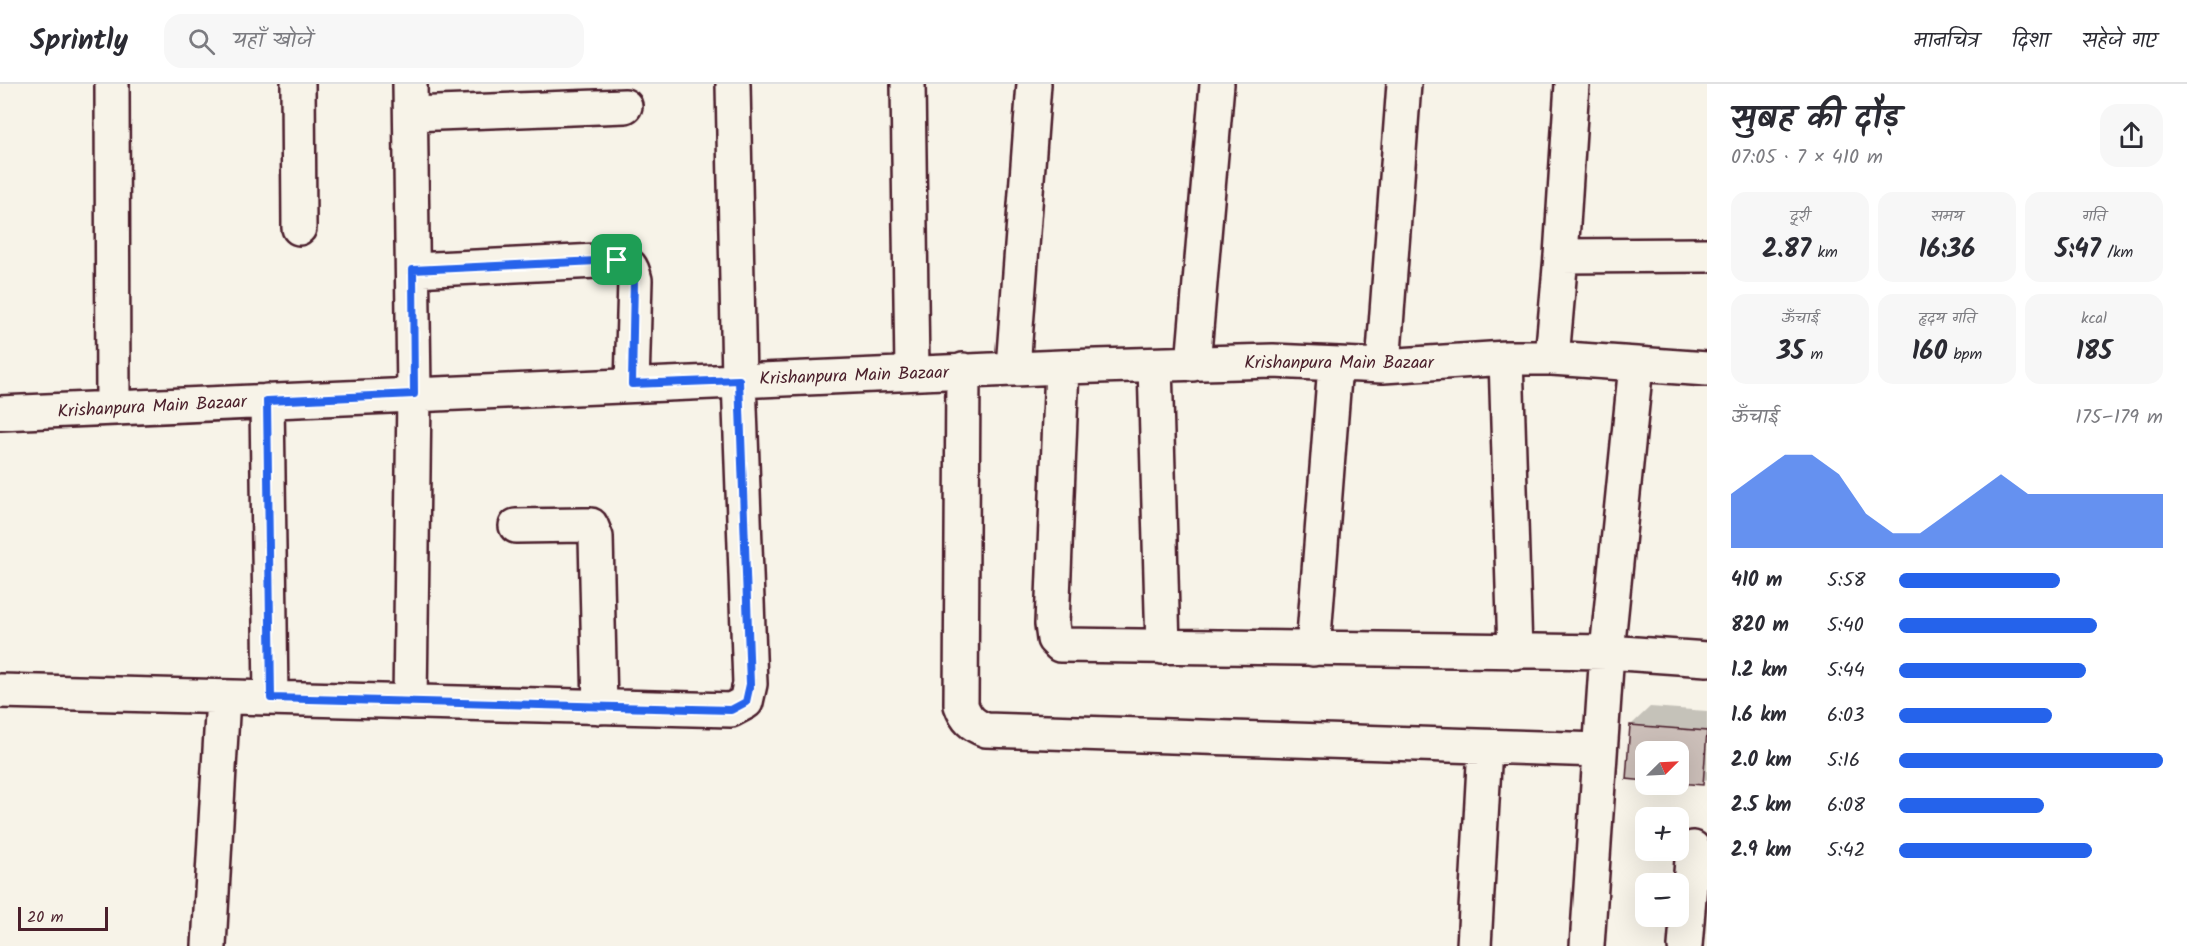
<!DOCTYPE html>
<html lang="hi">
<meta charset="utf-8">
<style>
body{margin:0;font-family:Kalam,"Playpen Sans Deva",sans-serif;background:#f7f7f7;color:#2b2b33;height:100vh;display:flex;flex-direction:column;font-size:22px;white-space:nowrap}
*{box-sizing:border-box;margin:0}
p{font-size:20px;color:#7c7c81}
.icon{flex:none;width:33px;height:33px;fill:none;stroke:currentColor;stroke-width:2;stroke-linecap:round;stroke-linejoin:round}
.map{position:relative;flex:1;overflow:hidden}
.panel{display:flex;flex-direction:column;background:#fff;width:480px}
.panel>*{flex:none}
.needle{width:39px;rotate:66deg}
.tools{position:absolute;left:1635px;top:657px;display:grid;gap:12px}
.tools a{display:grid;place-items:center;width:54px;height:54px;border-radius:12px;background:#fff;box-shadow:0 6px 24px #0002;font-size:30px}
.scale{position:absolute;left:18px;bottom:15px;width:90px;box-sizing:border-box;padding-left:6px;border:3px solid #4a1f2b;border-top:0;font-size:16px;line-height:21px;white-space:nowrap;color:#4a1f2b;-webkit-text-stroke:4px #f7f3e8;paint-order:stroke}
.pin{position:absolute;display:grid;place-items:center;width:51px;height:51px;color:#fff;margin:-26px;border-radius:12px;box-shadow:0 3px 9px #0006}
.round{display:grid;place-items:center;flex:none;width:63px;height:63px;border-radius:18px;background:#f7f7f7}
.overview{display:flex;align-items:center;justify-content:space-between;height:102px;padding:0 24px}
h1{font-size:33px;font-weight:700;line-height:45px}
.stats{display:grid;grid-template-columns:repeat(3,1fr);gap:9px;height:102px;padding:6px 24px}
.stats div{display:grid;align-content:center;border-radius:15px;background:#f7f7f7;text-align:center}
.stats b{font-size:26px;font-weight:700}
.stats small{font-size:16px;font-weight:400}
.stats p{font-size:16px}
.chart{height:168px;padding:12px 24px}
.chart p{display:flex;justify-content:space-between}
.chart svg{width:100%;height:108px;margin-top:6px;fill:#2563eb;opacity:.7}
ul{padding:0 24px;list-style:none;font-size:20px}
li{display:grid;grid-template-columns:96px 72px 1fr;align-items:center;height:45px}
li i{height:15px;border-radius:8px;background:#2563eb}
header{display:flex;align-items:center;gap:36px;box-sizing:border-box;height:84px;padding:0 30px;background:#fff;border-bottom:2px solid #e1e1e2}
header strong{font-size:28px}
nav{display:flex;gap:33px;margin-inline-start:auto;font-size:21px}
.search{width:420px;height:54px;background:#f7f7f7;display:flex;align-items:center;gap:15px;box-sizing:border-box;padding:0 21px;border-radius:18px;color:#7c7c81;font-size:22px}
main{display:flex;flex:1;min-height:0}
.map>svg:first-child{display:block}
.shadow{fill:#0003}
.building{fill:#ccbfb9;stroke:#4a1f2b;stroke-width:1.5}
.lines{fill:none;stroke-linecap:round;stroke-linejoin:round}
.minor-casing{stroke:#4a1f2b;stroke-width:38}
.minor{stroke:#f7f3e8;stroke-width:33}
.route-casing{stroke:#fff;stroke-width:12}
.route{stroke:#2563eb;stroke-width:8}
.labels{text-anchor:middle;stroke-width:4.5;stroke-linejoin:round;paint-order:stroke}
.street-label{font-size:18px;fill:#4a1f2b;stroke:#f7f3e8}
</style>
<header>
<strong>Sprintly</strong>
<div class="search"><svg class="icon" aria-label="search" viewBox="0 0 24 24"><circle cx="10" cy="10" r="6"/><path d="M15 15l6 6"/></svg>यहाँ खोजें</div>
<nav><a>मानचित्र</a><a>दिशा</a><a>सहेजे गए</a></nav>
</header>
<main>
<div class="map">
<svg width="1707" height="862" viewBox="0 0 1707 862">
<rect width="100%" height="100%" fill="#f7f3e8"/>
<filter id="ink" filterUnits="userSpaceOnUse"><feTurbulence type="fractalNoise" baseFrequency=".0167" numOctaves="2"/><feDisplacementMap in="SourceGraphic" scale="12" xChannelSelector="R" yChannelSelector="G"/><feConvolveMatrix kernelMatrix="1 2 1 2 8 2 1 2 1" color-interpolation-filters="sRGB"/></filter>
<g filter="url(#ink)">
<!-- shadow -->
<path class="shadow" d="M1650,623l57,4v68l-5,5 -24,-32 -47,-27z"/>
<!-- building -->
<path class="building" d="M1630,641l77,6 -4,54 -25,-2v-31h-32v29l-20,-2z"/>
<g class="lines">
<!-- minor casing -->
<g class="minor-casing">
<path id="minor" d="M112,0l1,324
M298,0l1,144
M908,0l4,288
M411,30l214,-8
M1561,172l146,-1
M413,186l204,-10c13,3 15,7 18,20l-3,105
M1506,274l9,294
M1552,274l9,-102 11,-172
M1193,280l24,-280
M1155,281l8,282
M1383,282l21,-282
M1062,283l-10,257 2,15 6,6 547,7 100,7
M1013,284l21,-284
M963,286l-2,335c5,14 11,20 25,25l614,20
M267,317l4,297
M0,329l1062,-46 211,-6 110,5 123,-8h46l155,11
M516,442l68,-1h7l5,12 4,170
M1313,565l22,-284
M0,607l731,19 15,-8 4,-18 -11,-304 -6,-296
M410,618l4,-308 -4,-310
M209,862l14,-249
M1474,862l11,-199
M1587,862l20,-294 29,-287
M1685,862l8,-98"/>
</g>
<!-- minor -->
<use href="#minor" class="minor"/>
</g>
</g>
<g class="lines" filter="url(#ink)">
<!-- route casing -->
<g class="route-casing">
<path id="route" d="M617,176c13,3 15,7 17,20l-2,104 107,-4 11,304 -4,18 -15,8 -460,-12 -4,-297 147,-7 -1,-124z"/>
</g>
<!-- route -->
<use href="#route" class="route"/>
</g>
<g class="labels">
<!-- street labels -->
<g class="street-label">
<text x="1339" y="284">Krishanpura Main Bazaar</text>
<text transform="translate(854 291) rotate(-2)" y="6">Krishanpura Main Bazaar</text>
<text transform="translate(152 322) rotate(-3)" y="6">Krishanpura Main Bazaar</text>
</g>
</g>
</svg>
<div class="tools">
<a><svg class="needle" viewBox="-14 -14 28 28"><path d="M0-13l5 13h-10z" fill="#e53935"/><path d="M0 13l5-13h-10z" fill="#7c7c81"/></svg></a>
<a>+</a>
<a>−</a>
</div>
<div class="scale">20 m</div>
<div class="pin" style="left:617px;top:176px;background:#1e9e55"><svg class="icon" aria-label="arrive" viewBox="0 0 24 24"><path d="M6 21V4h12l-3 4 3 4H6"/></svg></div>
</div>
<section class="panel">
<div class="overview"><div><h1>सुबह की दौड़</h1><p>07:05 · 7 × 410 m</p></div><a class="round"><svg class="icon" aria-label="share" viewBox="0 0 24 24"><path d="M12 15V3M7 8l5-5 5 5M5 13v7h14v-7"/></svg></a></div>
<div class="stats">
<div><p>दूरी</p><b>2.87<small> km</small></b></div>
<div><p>समय</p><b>16:36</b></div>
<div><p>गति</p><b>5:47<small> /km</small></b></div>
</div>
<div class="stats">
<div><p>ऊँचाई</p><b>35<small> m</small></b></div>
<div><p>हृदय गति</p><b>160<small> bpm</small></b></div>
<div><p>kcal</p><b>185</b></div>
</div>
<div class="chart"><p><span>ऊँचाई</span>175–179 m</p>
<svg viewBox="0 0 160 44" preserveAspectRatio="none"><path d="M0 44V22L10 14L20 6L30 6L40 14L50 30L60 38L70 38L80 30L90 22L100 14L110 22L120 22L130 22L140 22L150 22L160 22V44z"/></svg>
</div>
<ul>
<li><b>410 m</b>5:58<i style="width:61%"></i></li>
<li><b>820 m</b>5:40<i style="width:75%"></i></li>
<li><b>1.2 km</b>5:44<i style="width:71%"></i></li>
<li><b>1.6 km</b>6:03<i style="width:58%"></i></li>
<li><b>2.0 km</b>5:16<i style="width:100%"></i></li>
<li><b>2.5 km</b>6:08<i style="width:55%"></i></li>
<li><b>2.9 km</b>5:42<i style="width:73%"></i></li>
</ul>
</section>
</main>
